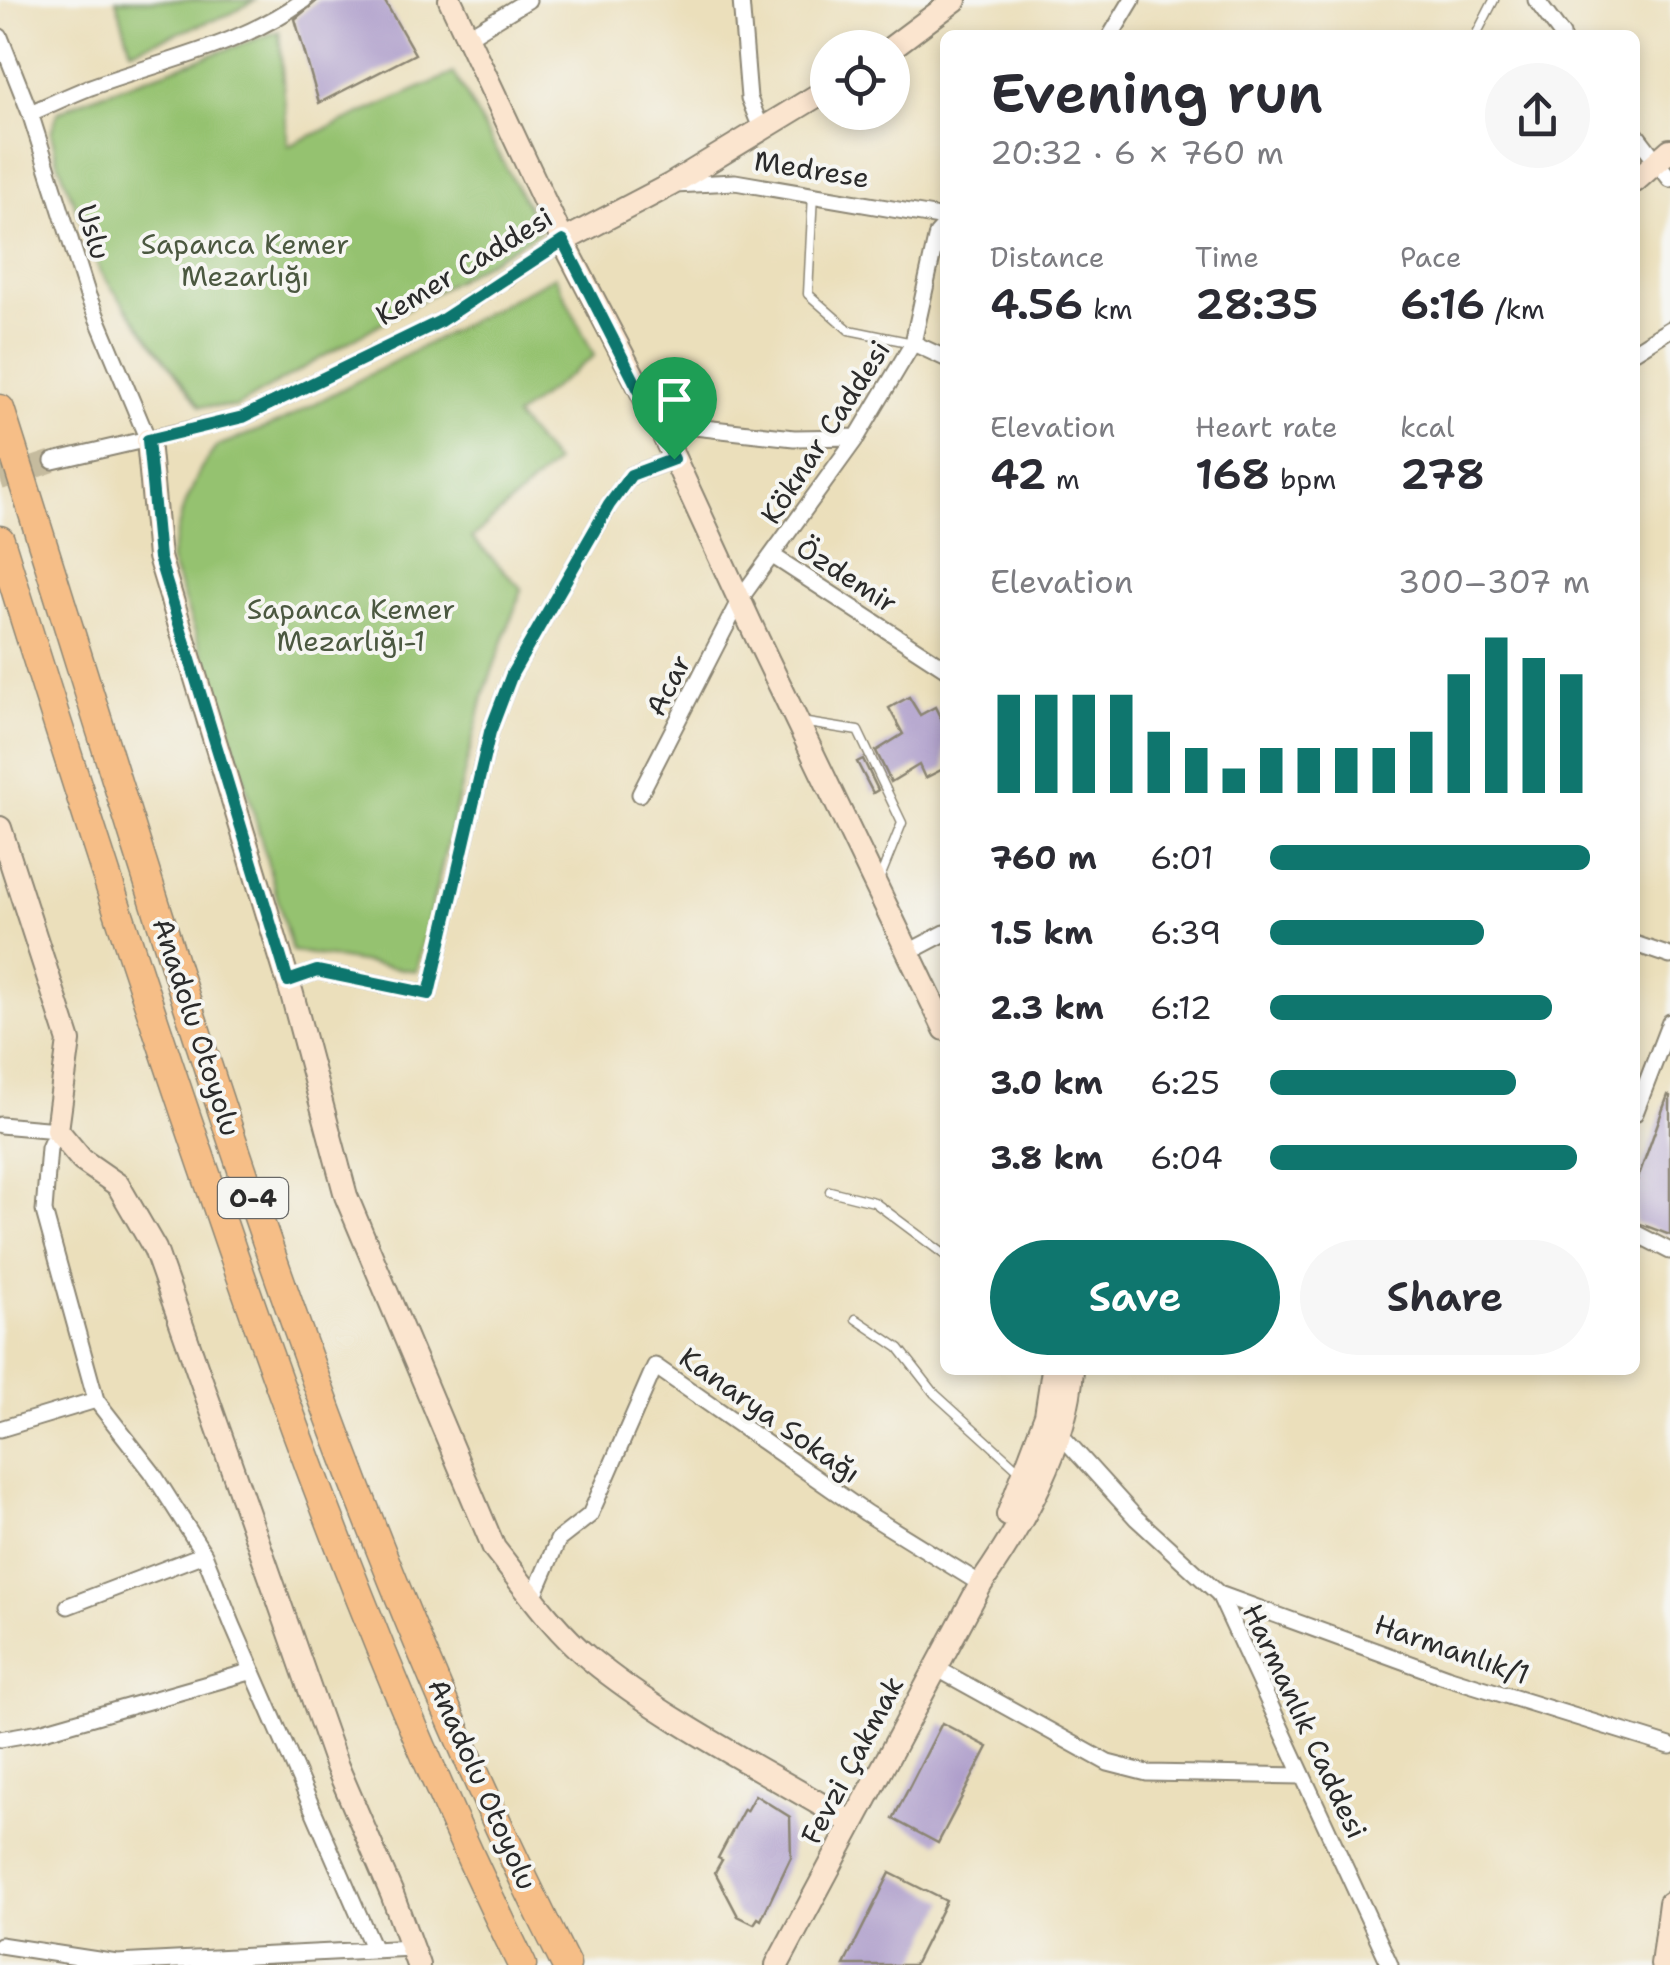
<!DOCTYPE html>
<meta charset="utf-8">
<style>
body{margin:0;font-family:"Shantell Sans",sans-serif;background:#f7f7f7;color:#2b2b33;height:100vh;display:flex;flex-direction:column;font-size:38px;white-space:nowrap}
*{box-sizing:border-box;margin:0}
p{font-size:32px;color:#7c7c81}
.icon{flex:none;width:55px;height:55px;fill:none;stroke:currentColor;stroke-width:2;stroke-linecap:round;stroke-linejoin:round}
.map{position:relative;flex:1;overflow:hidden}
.sheet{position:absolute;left:940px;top:30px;width:700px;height:1345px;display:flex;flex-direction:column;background:#fff;border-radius:15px;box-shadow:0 5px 15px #0003}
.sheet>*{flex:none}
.buttons{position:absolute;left:810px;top:30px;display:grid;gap:20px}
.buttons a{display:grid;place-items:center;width:100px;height:100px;border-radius:50%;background:#fff;box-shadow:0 5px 15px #0003;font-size:50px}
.pin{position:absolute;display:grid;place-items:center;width:85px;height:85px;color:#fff;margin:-102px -42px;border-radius:50% 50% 50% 0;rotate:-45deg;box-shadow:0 0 10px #0007}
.pin .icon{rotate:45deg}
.round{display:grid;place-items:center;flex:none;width:105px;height:105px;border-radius:52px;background:#f7f7f7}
.head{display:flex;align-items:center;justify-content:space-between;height:170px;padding:0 50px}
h1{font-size:55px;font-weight:600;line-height:75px}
.stats{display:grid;grid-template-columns:repeat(3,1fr);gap:15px;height:170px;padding:10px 50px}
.stats div{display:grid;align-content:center}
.stats b{font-size:42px;font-weight:600}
.stats small{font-size:28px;font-weight:400}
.stats p{font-size:28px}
.chart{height:280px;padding:20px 50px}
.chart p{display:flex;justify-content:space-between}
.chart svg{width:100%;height:180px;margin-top:10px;stroke:#0f766e;stroke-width:6}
.primary-button{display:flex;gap:20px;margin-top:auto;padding:20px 50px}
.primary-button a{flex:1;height:115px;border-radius:60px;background:#0f766e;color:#fff;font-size:40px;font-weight:600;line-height:115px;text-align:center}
.primary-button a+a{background:#f7f7f7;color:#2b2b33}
ul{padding:0 50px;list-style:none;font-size:32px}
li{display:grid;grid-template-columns:160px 120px 1fr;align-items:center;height:75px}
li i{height:25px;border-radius:12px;background:#0f766e}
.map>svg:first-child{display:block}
.green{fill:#95c270;stroke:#60764e;stroke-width:2.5}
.building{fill:#ad9dca}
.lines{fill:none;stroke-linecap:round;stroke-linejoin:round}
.secondary-tunnel{stroke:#c5bb9e;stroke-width:22;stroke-dasharray:22 11;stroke-linecap:butt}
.lane-casing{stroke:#8b8573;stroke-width:11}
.street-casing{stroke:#8b8573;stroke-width:19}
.secondary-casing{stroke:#8b8573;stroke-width:26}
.highway-casing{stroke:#8b8573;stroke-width:31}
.lane{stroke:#fff;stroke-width:8}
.street{stroke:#fff;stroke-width:15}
.secondary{stroke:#fbe5cf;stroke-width:22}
.highway{stroke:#f6be87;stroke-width:28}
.route-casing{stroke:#fff;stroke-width:20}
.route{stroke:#0f766e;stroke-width:12}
.labels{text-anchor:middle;stroke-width:8;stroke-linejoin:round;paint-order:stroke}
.shield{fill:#f6f6f2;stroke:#686867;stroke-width:2.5}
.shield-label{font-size:25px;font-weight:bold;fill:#2b2b2b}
.street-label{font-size:28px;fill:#2b2b2b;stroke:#f6f6f2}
.park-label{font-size:28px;fill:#4b5840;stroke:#f6f6f2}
</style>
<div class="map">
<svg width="1670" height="1965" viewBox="0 0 1670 1965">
<rect width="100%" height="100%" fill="#f6f6f2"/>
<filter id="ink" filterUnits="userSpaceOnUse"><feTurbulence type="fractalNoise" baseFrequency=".01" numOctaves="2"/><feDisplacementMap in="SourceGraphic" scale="20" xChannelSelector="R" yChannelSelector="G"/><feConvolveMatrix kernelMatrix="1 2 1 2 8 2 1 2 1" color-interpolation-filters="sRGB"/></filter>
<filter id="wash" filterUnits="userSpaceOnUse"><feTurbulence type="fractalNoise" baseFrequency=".0048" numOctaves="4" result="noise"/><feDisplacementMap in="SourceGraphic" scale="40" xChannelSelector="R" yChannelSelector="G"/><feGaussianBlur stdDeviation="2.25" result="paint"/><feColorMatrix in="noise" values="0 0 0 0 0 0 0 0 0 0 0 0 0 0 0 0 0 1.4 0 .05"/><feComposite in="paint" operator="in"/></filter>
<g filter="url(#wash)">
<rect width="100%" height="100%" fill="#ebdfbb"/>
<!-- green -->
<path class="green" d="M116,0h140l-26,14 -99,36z
M279,31l9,115 166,-73 87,158 -305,176 -36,-1 -100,-134 -43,-113 -6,-26 6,-20 27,-13z
M555,276l39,80 -79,61 40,46 -83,75 50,51 -38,104 -68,278 -124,-20 -53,-191 -69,-201 12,-47 19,-44 16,-22 61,-23z"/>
<g id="blocks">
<!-- building -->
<path class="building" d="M318,0h66l31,54 -96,49 -24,-84z
M909,697l11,18 15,-8 10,20v41l-20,10 -6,-13 -28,17 -15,-31 27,-17 -14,-26z
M863,759l15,31 -5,3 -16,-31z
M1668,1095l2,1v139l-35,-13v-36z
M942,1723l46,24 -50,96 -45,-24z
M755,1795l35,22 1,40 -30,63 -3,-2 -4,6 -16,-8 -23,-44 7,-12 -4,-2 26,-49 2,2z
M890,1873l56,28 -32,64h-70z"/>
</g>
</g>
<g filter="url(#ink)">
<use href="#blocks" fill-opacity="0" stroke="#8b8573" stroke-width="2.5"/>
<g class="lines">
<!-- secondary-tunnel -->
<path class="secondary-tunnel" d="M0,479l53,-18"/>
<!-- lane casing -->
<g class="lane-casing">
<path id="lane" d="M1476,35l18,-35
M813,193l-5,101 41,36 64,13
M801,722l57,9 44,92 -23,57
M830,1191l44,11 71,53
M856,1319l43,29 36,46 86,78"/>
</g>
<!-- street casing -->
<g class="street-casing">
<path id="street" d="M741,0l8,98 13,33
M1536,0l26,35
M1111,35l21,-35
M0,37l30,76 58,183 60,144
M467,37l61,-37
M30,113c19,-8 38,-17 58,-25 73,-27 151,-41 216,-88
M1635,133l35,46
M674,185l61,-3 210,36
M913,343l32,15
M1635,351l35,-22
M658,423l136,15 63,-1
M53,461l190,-44 196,-95 124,-81
M773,556l172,112
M640,794l100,-195 117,-162 56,-94 24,-109 8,-9
M1635,944l35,12
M907,953l38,-20
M288,981l29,-10 112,23 61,-262 22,-58 97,-169 22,-30 43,-16
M1635,1113l35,-91
M0,1125l57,5 -8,18 -5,63 52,189 56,72 52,82 29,72 141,324
M1635,1233l35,18
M0,1429l96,-29
M1060,1434l76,84 83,76 171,371
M1219,1594l228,83 223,69
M533,1598l25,-58 32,-25 65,-149 211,147 115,71
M68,1606l136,-52
M936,1668l172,95 39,10 156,3
M0,1739l40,-7 213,-61
M0,1945l117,18 295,-15"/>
</g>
<!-- secondary casing -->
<g class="secondary-casing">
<path id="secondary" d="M450,0l113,241 95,182 100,217 187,389
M891,48l64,-48
M1635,181l35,-31
M563,241l107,-56 158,-96
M148,440l11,117 133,437 54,202 148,352c30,38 59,81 96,111 75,62 178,113 262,164
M0,828l69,213 -12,89 25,30 36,25 37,64 181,515 56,130 26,71
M1008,1515l38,-100 7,-45
M777,1965l204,-381c43,-62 86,-138 91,-214
M1662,1965l8,-62"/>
</g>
<!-- highway casing -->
<g class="highway-casing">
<path id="highway" d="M0,409c167,524 316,1063 566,1556
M0,540c70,226 143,452 220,675 87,255 183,509 302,750"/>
</g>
<!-- lane -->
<use href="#lane" class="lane"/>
<!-- street -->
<use href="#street" class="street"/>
<!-- secondary -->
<use href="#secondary" class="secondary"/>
<!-- highway -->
<use href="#highway" class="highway"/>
</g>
</g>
<g class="lines" filter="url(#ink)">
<!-- route casing -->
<g class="route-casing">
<path id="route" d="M563,241l111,218 -43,16 -22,30 -97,169 -22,58 -61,262 -112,-23 -29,10 -129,-423 -11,-118 95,-23 196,-95z"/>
</g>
<!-- route -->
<use href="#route" class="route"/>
</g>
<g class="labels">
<!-- shield labels -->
<rect class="shield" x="218" y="1178" width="70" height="40" rx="8"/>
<g class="shield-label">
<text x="253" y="1207">O-4</text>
</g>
<!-- street labels -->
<g class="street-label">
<text transform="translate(812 169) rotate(9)" y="10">Medrese</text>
<text transform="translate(94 232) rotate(73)" y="10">Uslu</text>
<text transform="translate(464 266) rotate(-31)" y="10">Kemer Caddesi</text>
<text transform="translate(825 432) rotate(-57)" y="10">Köknar Caddesi</text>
<text transform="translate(847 575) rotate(33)" y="10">Özdemir</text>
<text transform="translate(668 685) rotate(-63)" y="10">Acar</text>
<text transform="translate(197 1027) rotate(72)" y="10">Anadolu Otoyolu</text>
<text transform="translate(770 1415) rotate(35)" y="10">Kanarya Sokağı</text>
<text transform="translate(1452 1649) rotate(19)" y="10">Harmanlık/1</text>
<text transform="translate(1305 1721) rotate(65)" y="10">Harmanlık Caddesi</text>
<text transform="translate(852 1760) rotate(-62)" y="10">Fevzi Çakmak</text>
<text transform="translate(483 1784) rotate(66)" y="10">Anadolu Otoyolu</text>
</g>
<!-- park labels -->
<g class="park-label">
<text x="245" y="254">Sapanca Kemer<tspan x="245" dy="32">Mezarlığı</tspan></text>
<text x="351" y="619">Sapanca Kemer<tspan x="351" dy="32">Mezarlığı-1</tspan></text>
</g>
</g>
</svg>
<div class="buttons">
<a><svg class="icon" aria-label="locate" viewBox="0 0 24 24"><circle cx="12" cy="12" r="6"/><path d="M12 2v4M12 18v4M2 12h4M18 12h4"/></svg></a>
</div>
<div class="pin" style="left:674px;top:459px;background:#1e9e55"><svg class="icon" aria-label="arrive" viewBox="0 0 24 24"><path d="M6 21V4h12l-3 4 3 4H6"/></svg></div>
<section class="sheet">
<div class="head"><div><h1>Evening run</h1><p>20:32 · 6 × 760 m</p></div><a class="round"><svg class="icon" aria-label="share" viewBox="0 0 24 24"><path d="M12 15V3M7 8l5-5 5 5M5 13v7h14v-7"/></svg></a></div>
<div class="stats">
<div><p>Distance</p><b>4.56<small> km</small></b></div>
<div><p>Time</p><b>28:35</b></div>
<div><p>Pace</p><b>6:16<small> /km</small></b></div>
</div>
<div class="stats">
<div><p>Elevation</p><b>42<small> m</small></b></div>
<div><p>Heart rate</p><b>168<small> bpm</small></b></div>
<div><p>kcal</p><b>278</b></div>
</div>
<div class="chart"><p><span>Elevation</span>300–307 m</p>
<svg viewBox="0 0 160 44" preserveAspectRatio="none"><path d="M5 44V20M15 44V20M25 44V20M35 44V20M45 44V29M55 44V33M65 44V38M75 44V33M85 44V33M95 44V33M105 44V33M115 44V29M125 44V15M135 44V6M145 44V11M155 44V15"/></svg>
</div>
<ul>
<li><b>760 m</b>6:01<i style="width:100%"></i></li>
<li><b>1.5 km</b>6:39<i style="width:67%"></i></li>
<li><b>2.3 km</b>6:12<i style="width:88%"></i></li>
<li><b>3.0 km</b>6:25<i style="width:77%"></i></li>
<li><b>3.8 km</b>6:04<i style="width:96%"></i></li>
</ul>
<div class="primary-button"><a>Save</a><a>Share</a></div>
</section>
</div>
